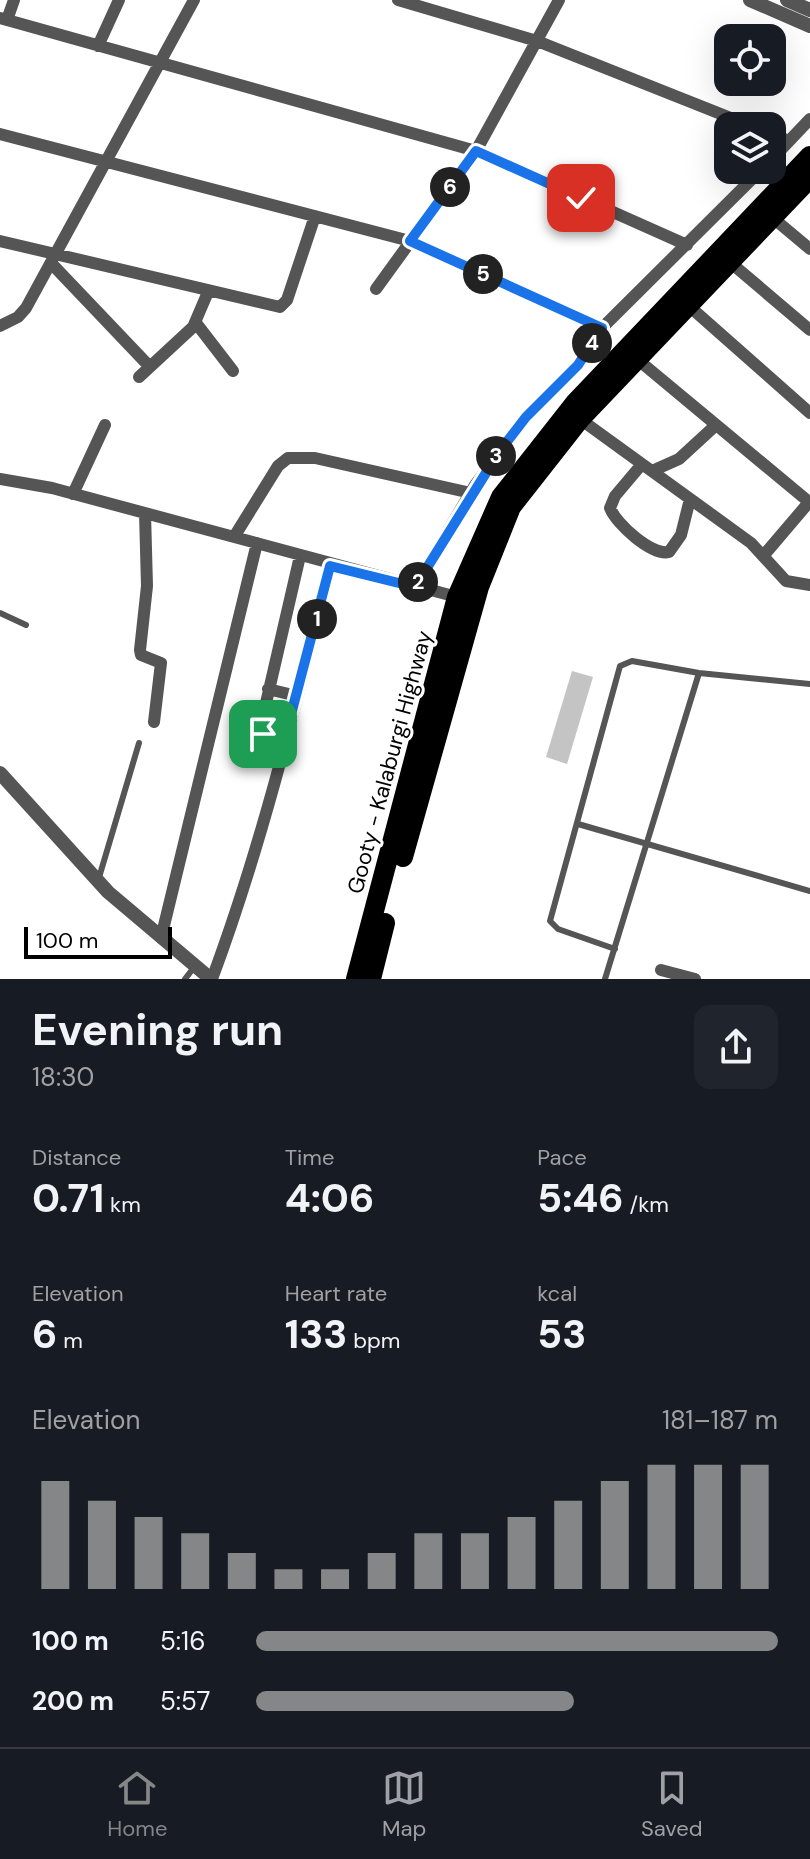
<!DOCTYPE html>
<meta charset="utf-8">
<style>
body{margin:0;font-family:"DM Sans",sans-serif;background:#20242c;color:#f1f3f6;height:100vh;display:flex;flex-direction:column;font-size:30px;white-space:nowrap}
*{box-sizing:border-box;margin:0}
p{font-size:26px;color:#9ea1a6}
.icon{flex:none;width:44px;height:44px;fill:none;stroke:currentColor;stroke-width:2;stroke-linecap:round;stroke-linejoin:round}
.map{position:relative;height:979px;overflow:hidden}
.details{display:flex;flex-direction:column;background:#171b24;flex:1}
.details>*{flex:none}
.controls{position:absolute;left:714px;top:24px;display:grid;gap:16px}
.controls a{display:grid;place-items:center;width:72px;height:72px;border-radius:16px;background:#171b24;box-shadow:0 8px 32px #0002;font-size:40px}
.scale{position:absolute;left:24px;bottom:20px;width:148px;box-sizing:border-box;padding-left:8px;border:4px solid #000;border-top:0;font-size:22px;line-height:28px;white-space:nowrap;color:#000;-webkit-text-stroke:6px #fff;paint-order:stroke}
.pin{position:absolute;display:grid;place-items:center;width:68px;height:68px;color:#fff;margin:-34px;border-radius:16px;box-shadow:0 4px 12px #0006}
.km{position:absolute;width:40px;height:40px;margin:-20px;border-radius:50%;background:#222;color:#fff;font-size:22px;line-height:40px;text-align:center}
.round{display:grid;place-items:center;flex:none;width:84px;height:84px;border-radius:16px;background:#20242c}
.head{display:flex;align-items:center;justify-content:space-between;height:136px;padding:0 32px}
h1{font-size:44px;font-weight:700;line-height:60px}
.figures{display:grid;grid-template-columns:repeat(3,1fr);gap:12px;height:136px;padding:8px 32px}
.figures div{display:grid;align-content:center}
.figures b{font-size:40px;font-weight:700}
.figures small{font-size:22px;font-weight:400}
.figures p{font-size:22px}
.chart{height:224px;padding:16px 32px}
.chart p{display:flex;justify-content:space-between}
.chart svg{width:100%;height:144px;margin-top:8px;stroke:#858687;stroke-width:6}
ul{padding:0 32px;list-style:none;font-size:26px}
li{display:grid;grid-template-columns:128px 96px 1fr;align-items:center;height:60px}
li i{height:20px;border-radius:10px;background:#858687}
.tabs{display:flex;justify-content:space-around;align-items:center;height:112px;border-top:2px solid #363941;background:#171b24;font-size:22px;color:#9ea1a6}
.tabs a{display:grid;justify-items:center;gap:4px}
.tabs .active{color:#858687}
.map>svg:first-child{display:block}
.building{fill:#c4c4c4}
.lines{fill:none;stroke-linecap:round;stroke-linejoin:round}
.service{stroke:#555;stroke-width:6}
.minor{stroke:#555;stroke-width:12}
.tertiary{stroke:#555;stroke-width:14}
.trunk{stroke:#000;stroke-width:20}
.route-casing{stroke:#fff;stroke-width:16}
.route{stroke:#1a73e8;stroke-width:10}
.labels{text-anchor:middle;stroke-width:6;stroke-linejoin:round;paint-order:stroke}
.street-label{font-size:22px;fill:#000;stroke:#fff}
</style>
<div class="map">
<svg width="810" height="979" viewBox="0 0 810 979">
<rect width="100%" height="100%" fill="#fff"/>
<!-- building -->
<path class="building" d="M572,671l21,6 -26,87 -21,-7z"/>
<g class="lines">
<!-- service -->
<path class="service" d="M0,613l26,12
M578,824l232,67
M98,881l41,-138
M615,949l-57,-20 -8,-8 70,-255 12,-5 67,12 111,11
M185,979l10,-13
M605,979l94,-306"/>
<!-- minor -->
<path class="minor" d="M398,0l139,41 214,85
M0,18l476,133 211,94
M7,20l7,-20
M98,46l21,-46
M0,134l410,107 192,87
M772,134l17,7
M772,159l38,-40
M773,218l37,31
M0,241l280,66 7,-7 28,-84
M51,263l99,104
M731,263l79,67
M376,289l100,-138 83,-151
M689,306l121,107
M196,323l37,48
M0,326l18,-9 8,-9 168,-308
M637,359l172,143
M139,377l54,-50 15,-35
M580,419l171,124 35,38 24,4
M642,464l-27,32 -5,12c6,16 42,48 59,44l12,-17 9,-36
M652,471l27,-12 37,-34
M0,479l52,9 405,109
M73,494l32,-69
M145,513l2,73 -7,64 1,5 20,8 -7,59
M234,537l44,-71 10,-8h27l156,35
M764,555l46,-54
M415,587l60,-102 51,-68 52,-52 24,-37 159,-158
M268,689l29,7
M284,741l-24,-12 40,-173
M161,938l96,-395
M661,970l34,9
M212,979c50,-134 84,-275 118,-413"/>
<!-- tertiary -->
<path class="tertiary" d="M750,0l60,26
M787,0l23,10
M0,773l108,119 103,87"/>
<!-- trunk -->
<path class="trunk" d="M403,857l76,-270 32,-80 69,-88 230,-241
M356,979l101,-382 44,-100 74,-94 235,-247
M371,979l14,-56"/>
</g>
<g class="lines">
<!-- route casing -->
<g class="route-casing">
<path id="route" d="M263,734l21,7 46,-175 85,21 84,-135 27,-35 52,-52 24,-37 -192,-87 66,-90 105,47"/>
</g>
<!-- route -->
<use href="#route" class="route"/>
</g>
<g class="labels">
<!-- street labels -->
<g class="street-label">
<text transform="translate(389 762) rotate(-75)" y="8">Gooty - Kalaburgi Highway</text>
</g>
</g>
</svg>
<div class="controls">
<a><svg class="icon" aria-label="locate" viewBox="0 0 24 24"><circle cx="12" cy="12" r="6"/><path d="M12 2v4M12 18v4M2 12h4M18 12h4"/></svg></a>
<a><svg class="icon" aria-label="layers" viewBox="0 0 24 24"><path d="M12 4l9 5-9 5-9-5zM3 14l9 5 9-5"/></svg></a>
</div>
<div class="scale">100 m</div>
<div class="pin" style="left:263px;top:734px;background:#1e9e55"><svg class="icon" aria-label="arrive" viewBox="0 0 24 24"><path d="M6 21V4h12l-3 4 3 4H6"/></svg></div>
<div class="pin" style="left:581px;top:198px;background:#d93025"><svg class="icon" aria-label="check" viewBox="0 0 24 24"><path d="M5 12l5 5 9-10"/></svg></div>
<b class="km" style="left:317px;top:619px">1</b>
<b class="km" style="left:418px;top:582px">2</b>
<b class="km" style="left:496px;top:456px">3</b>
<b class="km" style="left:592px;top:343px">4</b>
<b class="km" style="left:483px;top:274px">5</b>
<b class="km" style="left:450px;top:187px">6</b>
</div>
<section class="details">
<div class="head"><div><h1>Evening run</h1><p>18:30</p></div><a class="round"><svg class="icon" aria-label="share" viewBox="0 0 24 24"><path d="M12 15V3M7 8l5-5 5 5M5 13v7h14v-7"/></svg></a></div>
<div class="figures">
<div><p>Distance</p><b>0.71<small> km</small></b></div>
<div><p>Time</p><b>4:06</b></div>
<div><p>Pace</p><b>5:46<small> /km</small></b></div>
</div>
<div class="figures">
<div><p>Elevation</p><b>6<small> m</small></b></div>
<div><p>Heart rate</p><b>133<small> bpm</small></b></div>
<div><p>kcal</p><b>53</b></div>
</div>
<div class="chart"><p><span>Elevation</span>181–187 m</p>
<svg viewBox="0 0 160 44" preserveAspectRatio="none"><path d="M5 44V11M15 44V17M25 44V22M35 44V27M45 44V33M55 44V38M65 44V38M75 44V33M85 44V27M95 44V27M105 44V22M115 44V17M125 44V11M135 44V6M145 44V6M155 44V6"/></svg>
</div>
<ul>
<li><b>100 m</b>5:16<i style="width:100%"></i></li>
<li><b>200 m</b>5:57<i style="width:61%"></i></li>
</ul>
</section>
<nav class="tabs">
<a class="active"><svg class="icon" aria-label="home" viewBox="0 0 24 24"><path d="M3 11l9-7 9 7M6 9v11h12V9"/></svg>Home</a>
<a><svg class="icon" aria-label="map" viewBox="0 0 24 24"><path d="M3 6l6-2 6 2 6-2v14l-6 2-6-2-6 2zM9 4v14M15 6v14"/></svg>Map</a>
<a><svg class="icon" aria-label="saved" viewBox="0 0 24 24"><path d="M7 4h10v16l-5-4-5 4z"/></svg>Saved</a>
</nav>
